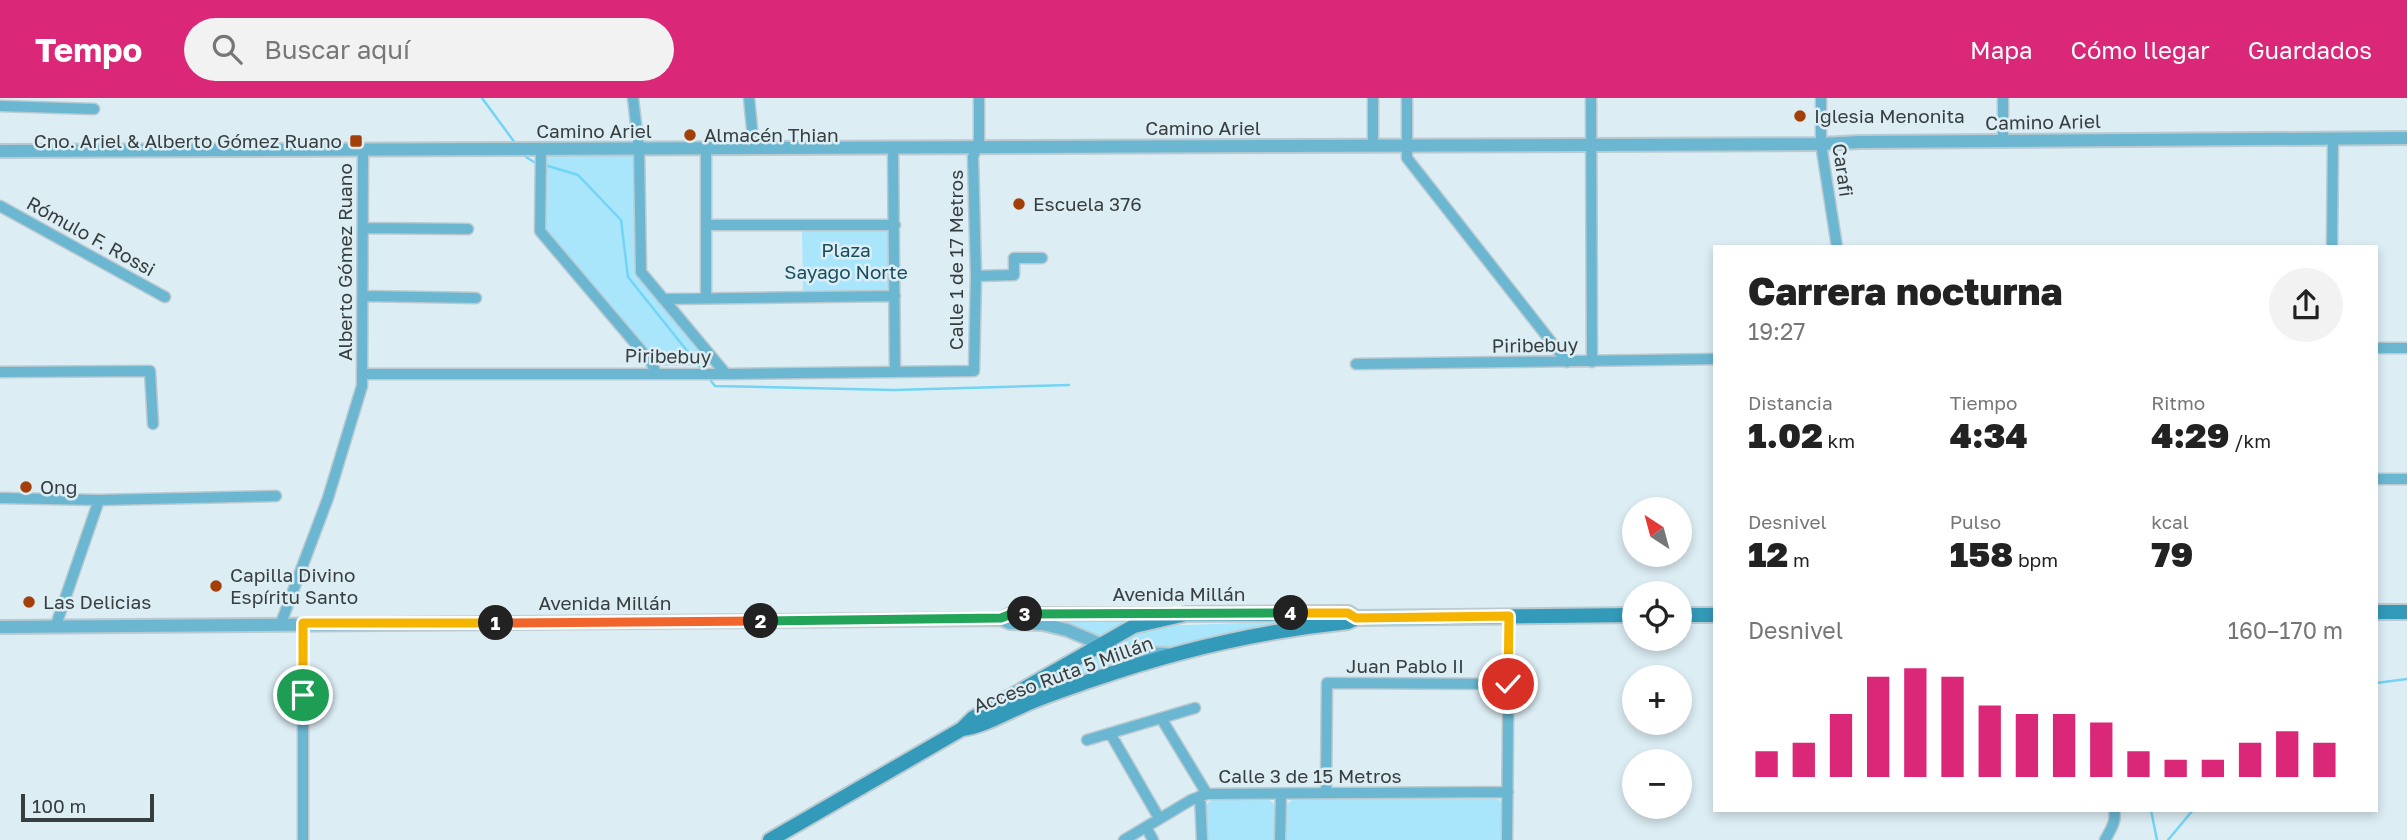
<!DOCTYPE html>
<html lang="es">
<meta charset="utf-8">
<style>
body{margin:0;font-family:"Golos Text",sans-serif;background:#f2f2f2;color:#222;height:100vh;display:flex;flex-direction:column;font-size:26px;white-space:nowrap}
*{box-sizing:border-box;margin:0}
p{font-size:23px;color:#767676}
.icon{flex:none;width:38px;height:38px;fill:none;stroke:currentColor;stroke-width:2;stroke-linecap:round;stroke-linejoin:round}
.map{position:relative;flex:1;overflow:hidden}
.details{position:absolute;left:1713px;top:147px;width:665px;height:567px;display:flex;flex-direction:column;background:#fff;border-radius:0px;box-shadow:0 4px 10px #0003}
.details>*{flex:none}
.needle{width:46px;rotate:324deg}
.buttons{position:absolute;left:1622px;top:399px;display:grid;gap:14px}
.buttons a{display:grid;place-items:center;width:70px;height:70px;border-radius:50%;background:#fff;box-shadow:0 4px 10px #0003;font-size:35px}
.scale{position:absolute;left:21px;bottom:18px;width:133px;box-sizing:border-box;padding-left:7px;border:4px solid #373e40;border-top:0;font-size:19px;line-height:24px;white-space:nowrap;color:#373e40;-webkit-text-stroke:5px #dcedf4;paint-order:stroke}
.pin{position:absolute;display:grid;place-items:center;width:60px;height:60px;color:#fff;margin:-30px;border:4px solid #fff;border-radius:50%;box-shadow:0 2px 7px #0007}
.km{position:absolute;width:35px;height:35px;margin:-18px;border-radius:50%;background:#222;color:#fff;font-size:19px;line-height:35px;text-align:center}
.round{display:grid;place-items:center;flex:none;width:74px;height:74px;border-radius:37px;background:#f2f2f2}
.overview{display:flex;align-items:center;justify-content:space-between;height:119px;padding:0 35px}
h1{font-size:38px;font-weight:800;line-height:52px}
.figures{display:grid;grid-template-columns:repeat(3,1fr);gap:10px;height:119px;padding:7px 35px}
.figures div{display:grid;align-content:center}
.figures b{font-size:35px;font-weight:800}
.figures small{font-size:19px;font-weight:400}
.figures p{font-size:19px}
.chart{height:196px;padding:14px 35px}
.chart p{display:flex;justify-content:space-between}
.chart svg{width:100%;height:126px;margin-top:7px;stroke:#db2777;stroke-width:6}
header{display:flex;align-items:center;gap:42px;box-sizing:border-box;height:98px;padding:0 35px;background:#db2777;color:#fff}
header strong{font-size:33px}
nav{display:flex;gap:38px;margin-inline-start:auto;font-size:24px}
.search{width:490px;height:63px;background:#f2f2f2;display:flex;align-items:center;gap:18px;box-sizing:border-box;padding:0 24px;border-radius:38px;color:#767676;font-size:26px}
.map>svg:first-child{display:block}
.green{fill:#a9e5fb}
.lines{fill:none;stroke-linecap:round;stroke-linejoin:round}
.stream{stroke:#73d4f6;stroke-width:2.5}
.minor-casing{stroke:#bbcad0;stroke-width:13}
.tertiary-casing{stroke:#bbcad0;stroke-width:16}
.secondary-casing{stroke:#bbcad0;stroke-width:18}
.minor{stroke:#6bb7d2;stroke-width:10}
.tertiary{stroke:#6bb7d2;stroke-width:12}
.secondary{stroke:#339ab9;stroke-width:14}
.split-1-casing{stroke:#fff;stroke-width:14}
.split-2-casing{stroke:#fff;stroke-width:14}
.split-3-casing{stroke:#fff;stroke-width:14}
.split-4-casing{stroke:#fff;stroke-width:14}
.split-5-casing{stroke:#fff;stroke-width:14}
.split-1{stroke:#f5b400;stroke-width:9}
.split-2{stroke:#f0652b;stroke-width:9}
.split-3{stroke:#22a559;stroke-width:9}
.split-4{stroke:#22a559;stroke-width:9}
.split-5{stroke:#f5b400;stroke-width:9}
.poi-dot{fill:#a33f08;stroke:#dcedf4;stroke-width:2.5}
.labels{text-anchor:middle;stroke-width:5;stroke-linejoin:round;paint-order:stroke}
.poi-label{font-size:19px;fill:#373e40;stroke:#dcedf4;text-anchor:start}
.street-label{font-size:19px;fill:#373e40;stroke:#dcedf4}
.park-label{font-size:19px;fill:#164e60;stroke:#dcedf4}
</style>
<header>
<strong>Tempo</strong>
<div class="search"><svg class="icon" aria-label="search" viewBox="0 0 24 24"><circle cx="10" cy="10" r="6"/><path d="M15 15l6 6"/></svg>Buscar aquí</div>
<nav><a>Mapa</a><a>Cómo llegar</a><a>Guardados</a></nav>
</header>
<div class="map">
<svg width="2407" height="742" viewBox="0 0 2407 742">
<rect width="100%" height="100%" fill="#dcedf4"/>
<!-- green -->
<path class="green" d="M548,58h86l3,118 73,88v4h-50l-114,-134 -1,-71z
M886,130l3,2v60l-3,3 -83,1 -1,-65z
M1055,523h67l2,5 -25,15z
M1301,523l-145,30 -47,-6 26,-13 24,-6z
M1100,552l17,7 27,2 -162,60z
M1214,700h53l8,7v35h-69v-35z
M1293,701h205c10,9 6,28 5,41h-219v-33z"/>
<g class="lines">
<!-- stream -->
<path class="stream" d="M482,0l33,45
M526,59l8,5
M548,68l30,9 43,45 7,57 72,90
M711,283l4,5 179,4 175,-5
M2376,585l31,-4
M2151,712l6,30
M2168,742l25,-30"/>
<!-- minor casing -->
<g class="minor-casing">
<path id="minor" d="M633,0l6,52 2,122 85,102
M749,0l5,51
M1373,0v48
M1407,0v60l160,204
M1591,0l1,264
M1821,0v46l16,103
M0,8l94,3
M2003,44v-44
M893,50l2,224
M541,52l-1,81 111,131 5,11
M0,108l165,91
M706,127h189
M363,130l105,1
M2332,149l1,-108
M976,178l38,-1v-17h28
M363,198l113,2
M706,200v-149
M663,201l232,-3
M2376,250h31
M1356,266l359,-5
M0,274l150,-1 3,53
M363,276h363l248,-3 2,-95 -3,-119 6,-17v-42
M2376,381h31
M0,400l99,2 177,-4
M281,525l47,-125 34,-112 1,-236
M303,525v217
M56,527l43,-125
M1161,620l46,76
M1110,635l49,85
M1087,642l108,-32
M1326,695l1,-110 181,1
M1200,698l2,44
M1146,729l7,13
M1124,742l67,-40 16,-6 301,-2
M1280,742l1,-46
M1507,742l2,-224
M2105,742c5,-9 12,-19 9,-30"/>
</g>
<!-- tertiary casing -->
<g class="tertiary-casing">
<path id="tertiary" d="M0,53l1821,-7 39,-2 547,-4
M1001,521l10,-5h160
M0,529l1001,-8 9,4 33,1 24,6 52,22 47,2"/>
</g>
<!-- secondary casing -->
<g class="secondary-casing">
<path id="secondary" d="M2376,514h31
M1680,517h35
M962,631c21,-3 40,-14 60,-23 22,-10 47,-18 70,-26 83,-29 168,-49 256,-58l8,-4
M770,742l192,-111 11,-11 161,-92 52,-12 162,-1 8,5 278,-3"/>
</g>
<!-- minor -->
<use href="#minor" class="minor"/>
<!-- tertiary -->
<use href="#tertiary" class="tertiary"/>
<!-- secondary -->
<use href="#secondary" class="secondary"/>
</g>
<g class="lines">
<!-- split-1 casing -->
<g class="split-1-casing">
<path id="split-1" d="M303,597v-72h193"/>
</g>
<!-- split-2 casing -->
<g class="split-2-casing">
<path id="split-2" d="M496,525l265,-2"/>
</g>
<!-- split-3 casing -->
<g class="split-3-casing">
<path id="split-3" d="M761,523l240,-3 10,-4h14"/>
</g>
<!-- split-4 casing -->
<g class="split-4-casing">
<path id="split-4" d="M1025,516l266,-1"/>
</g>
<!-- split-5 casing -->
<g class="split-5-casing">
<path id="split-5" d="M1291,515h57l8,5 153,-2 -1,68"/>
</g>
<!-- split-1 -->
<use href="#split-1" class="split-1"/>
<!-- split-2 -->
<use href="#split-2" class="split-2"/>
<!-- split-3 -->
<use href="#split-3" class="split-3"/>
<!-- split-4 -->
<use href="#split-4" class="split-4"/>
<!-- split-5 -->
<use href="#split-5" class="split-5"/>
</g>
<!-- markers -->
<g class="poi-dot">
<circle cx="1800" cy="18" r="7"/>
<circle cx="690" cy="37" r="7"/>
<rect x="349" y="36" width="14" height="14" rx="3.5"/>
<circle cx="1019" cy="106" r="7"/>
<circle cx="26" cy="389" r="7"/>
<circle cx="216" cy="488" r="7"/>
<circle cx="29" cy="504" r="7"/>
</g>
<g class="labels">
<!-- poi labels -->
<g class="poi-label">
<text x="1814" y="25">Iglesia Menonita</text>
<text x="704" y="44">Almacén Thian</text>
<text x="342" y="50" text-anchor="end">Cno. Ariel &amp; Alberto Gómez Ruano</text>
<text x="1033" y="113">Escuela 376</text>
<text x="40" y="396">Ong</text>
<text x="230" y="484">Capilla Divino<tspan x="230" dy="22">Espíritu Santo</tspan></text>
<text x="43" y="511">Las Delicias</text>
</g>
<!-- street labels -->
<g class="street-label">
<text transform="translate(2043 24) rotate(-1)" y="7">Camino Ariel</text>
<text x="1203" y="37">Camino Ariel</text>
<text x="594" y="40">Camino Ariel</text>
<text transform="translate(1843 72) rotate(82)" y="7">Carafi</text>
<text transform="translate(91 138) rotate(29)" y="7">Rómulo F. Rossi</text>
<text transform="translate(956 162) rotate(-90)" y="7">Calle 1 de 17 Metros</text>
<text transform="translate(345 164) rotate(-90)" y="7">Alberto Gómez Ruano</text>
<text transform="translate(1535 247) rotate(-1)" y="7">Piribebuy</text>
<text transform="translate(668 258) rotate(1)" y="7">Piribebuy</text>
<text x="1179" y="503">Avenida Millán</text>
<text x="605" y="512">Avenida Millán</text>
<text x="1405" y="575">Juan Pablo II</text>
<text transform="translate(1063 576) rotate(-20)" y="7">Acceso Ruta 5 Millán</text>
<text x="1310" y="685">Calle 3 de 15 Metros</text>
</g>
<!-- park labels -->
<g class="park-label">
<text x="846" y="159">Plaza<tspan x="846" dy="22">Sayago Norte</tspan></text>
</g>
</g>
</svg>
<div class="buttons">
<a><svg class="needle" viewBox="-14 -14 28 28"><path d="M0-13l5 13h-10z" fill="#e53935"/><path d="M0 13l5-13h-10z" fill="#767676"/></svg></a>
<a><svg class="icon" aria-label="locate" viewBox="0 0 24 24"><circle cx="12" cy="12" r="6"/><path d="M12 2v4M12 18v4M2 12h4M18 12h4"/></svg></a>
<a>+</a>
<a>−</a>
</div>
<div class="scale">100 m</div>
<div class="pin" style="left:303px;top:597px;background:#1e9e55"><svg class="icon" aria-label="arrive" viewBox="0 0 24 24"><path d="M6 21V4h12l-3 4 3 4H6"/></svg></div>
<div class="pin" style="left:1508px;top:586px;background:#d93025"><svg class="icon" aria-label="check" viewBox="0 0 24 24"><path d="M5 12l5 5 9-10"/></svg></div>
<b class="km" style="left:496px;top:525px">1</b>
<b class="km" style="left:761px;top:523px">2</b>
<b class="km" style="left:1025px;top:516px">3</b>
<b class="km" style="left:1291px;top:515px">4</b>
<section class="details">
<div class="overview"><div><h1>Carrera nocturna</h1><p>19:27</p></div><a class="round"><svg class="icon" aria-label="share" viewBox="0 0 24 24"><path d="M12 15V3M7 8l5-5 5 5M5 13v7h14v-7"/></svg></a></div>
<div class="figures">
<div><p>Distancia</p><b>1.02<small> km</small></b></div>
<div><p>Tiempo</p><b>4:34</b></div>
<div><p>Ritmo</p><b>4:29<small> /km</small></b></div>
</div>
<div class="figures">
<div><p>Desnivel</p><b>12<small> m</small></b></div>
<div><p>Pulso</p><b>158<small> bpm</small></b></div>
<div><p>kcal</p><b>79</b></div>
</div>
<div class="chart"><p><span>Desnivel</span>160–170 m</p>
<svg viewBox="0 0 160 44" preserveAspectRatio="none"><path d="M5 44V35M15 44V32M25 44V22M35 44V9M45 44V6M55 44V9M65 44V19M75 44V22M85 44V22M95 44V25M105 44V35M115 44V38M125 44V38M135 44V32M145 44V28M155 44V32"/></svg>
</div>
</section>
</div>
